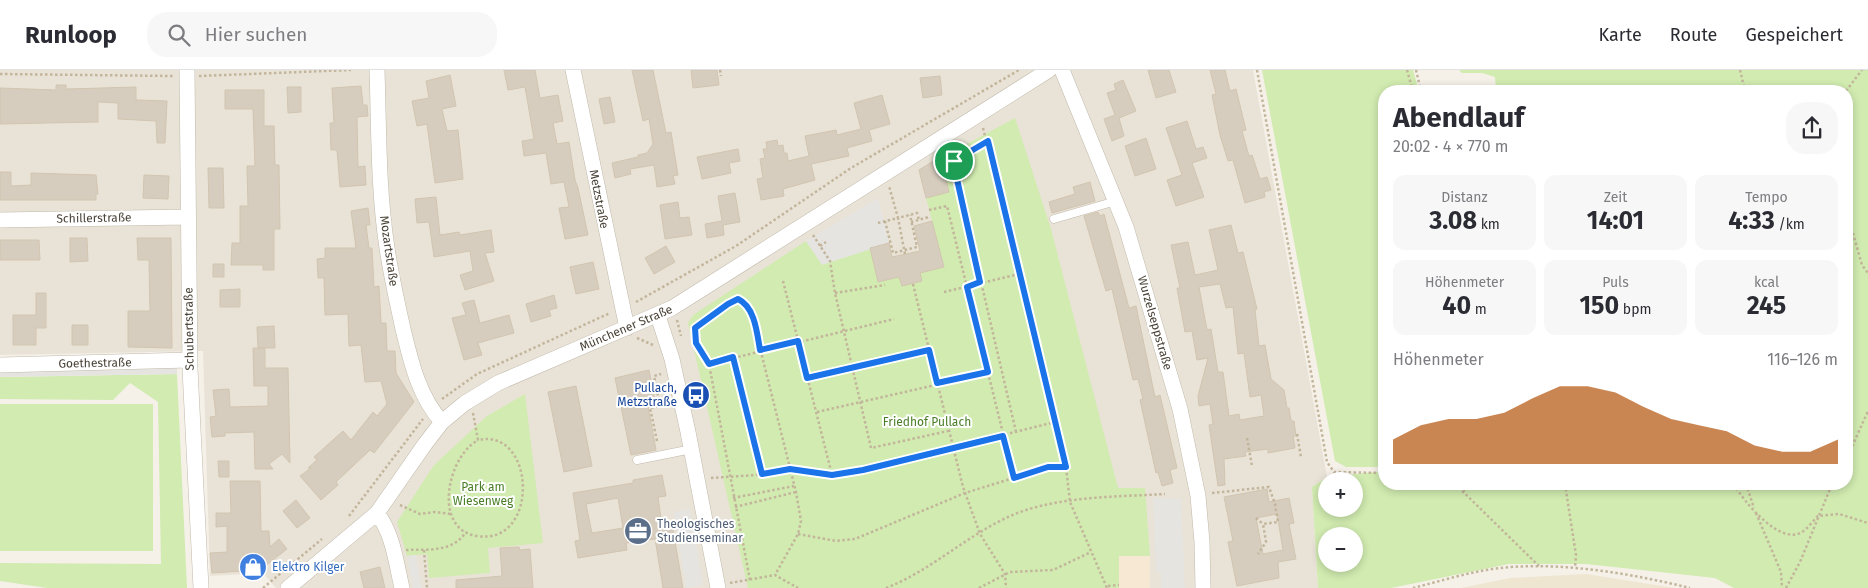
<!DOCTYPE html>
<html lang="de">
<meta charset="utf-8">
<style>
body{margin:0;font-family:"Fira Sans",sans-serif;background:#f7f7f7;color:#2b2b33;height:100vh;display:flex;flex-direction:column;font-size:19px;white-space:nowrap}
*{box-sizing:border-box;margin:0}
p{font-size:16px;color:#7c7c81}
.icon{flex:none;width:28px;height:28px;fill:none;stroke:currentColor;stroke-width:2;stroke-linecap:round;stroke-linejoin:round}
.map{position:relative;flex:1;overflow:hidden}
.sheet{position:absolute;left:1378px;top:15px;width:475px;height:405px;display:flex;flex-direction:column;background:#fff;border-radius:20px;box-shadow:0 2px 8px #0003}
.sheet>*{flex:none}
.buttons{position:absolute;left:1318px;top:402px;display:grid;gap:10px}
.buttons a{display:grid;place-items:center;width:45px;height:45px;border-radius:50%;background:#fff;box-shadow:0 2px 8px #0003;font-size:25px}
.pin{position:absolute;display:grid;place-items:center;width:42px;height:42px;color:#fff;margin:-21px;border:2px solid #fff;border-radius:50%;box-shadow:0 1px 5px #0007}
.round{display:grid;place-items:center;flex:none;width:52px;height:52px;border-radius:20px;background:#f7f7f7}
.head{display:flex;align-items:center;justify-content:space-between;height:85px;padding:0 15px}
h1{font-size:28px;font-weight:700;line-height:38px}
.figures{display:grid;grid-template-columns:repeat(3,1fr);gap:8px;height:85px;padding:5px 15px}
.figures div{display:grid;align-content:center;border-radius:12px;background:#f7f7f7;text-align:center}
.figures b{font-size:25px;font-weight:700}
.figures small{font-size:14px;font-weight:400}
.figures p{font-size:14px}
.chart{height:140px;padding:10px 15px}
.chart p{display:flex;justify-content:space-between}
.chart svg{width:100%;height:90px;margin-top:5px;fill:#b45309;opacity:.7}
header{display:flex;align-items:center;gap:30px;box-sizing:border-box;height:70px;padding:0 25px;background:#fff;border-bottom:1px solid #e1e1e2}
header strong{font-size:24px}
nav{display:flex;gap:28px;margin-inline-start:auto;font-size:18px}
.search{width:350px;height:45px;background:#f7f7f7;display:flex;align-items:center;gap:12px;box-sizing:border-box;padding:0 18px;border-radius:20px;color:#7c7c81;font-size:19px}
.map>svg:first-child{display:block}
.residential{fill:#e9e3d7}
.commercial{fill:#f7e8d3}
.education{fill:#efe6d2}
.green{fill:#d1ebb0;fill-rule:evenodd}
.parking{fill:#e6e4e0}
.building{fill:#d7cdbe;stroke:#d2c5b0;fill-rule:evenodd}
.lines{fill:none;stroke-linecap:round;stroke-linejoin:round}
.lane-casing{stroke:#c1b9ab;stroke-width:9}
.street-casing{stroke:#c1b9ab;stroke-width:16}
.path{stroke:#c3b59b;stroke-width:2.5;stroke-dasharray:2.5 2.5;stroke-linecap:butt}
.lane{stroke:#fff;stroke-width:8}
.street{stroke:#fff;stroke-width:15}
.route-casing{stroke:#fff;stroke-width:10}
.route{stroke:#1a73e8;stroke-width:6}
.labels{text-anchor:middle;stroke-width:4;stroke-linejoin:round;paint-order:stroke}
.street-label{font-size:12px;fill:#494237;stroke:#fff}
.transit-label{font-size:12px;fill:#164399;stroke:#fff;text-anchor:end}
.park-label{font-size:12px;fill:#497e27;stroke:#fff}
.service-label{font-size:12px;fill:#4e5e75;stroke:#fff;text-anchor:start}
.shop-label{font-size:12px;fill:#366cbe;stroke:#fff;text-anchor:start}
</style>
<header>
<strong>Runloop</strong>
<div class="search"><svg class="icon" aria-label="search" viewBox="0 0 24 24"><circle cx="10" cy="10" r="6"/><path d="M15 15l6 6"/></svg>Hier suchen</div>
<nav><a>Karte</a><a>Route</a><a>Gespeichert</a></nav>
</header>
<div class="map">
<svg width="1868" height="518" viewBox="0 0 1868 518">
<rect width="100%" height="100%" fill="#f5f1e9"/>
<!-- residential -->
<path class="residential" d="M0,0h1253l74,407 -15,10 6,101h-1042l-13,-15 -53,3 -7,-225 -203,4z"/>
<!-- commercial -->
<path class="commercial" d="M1119,486h31v32h-31z"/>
<!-- education -->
<path class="education" d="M1586,504l89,14h-214l49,-10z"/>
<!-- green -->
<path class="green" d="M1262,0h151l6,21h-35v376h-38l-11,-6z
M1459,0h409v518h-134l-19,-10 -129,-14h-77l-118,24h-73l-6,-101 15,-10 57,-6v13h462v-393h-350l-1,-14 -13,-4h-20zM1326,411h28v28h-28zM1326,466h28v28h-28z
M1015,48l36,111 67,259h27l5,68h-31v32h-371l-60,-265 5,-8 113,-74 16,23 67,-21 4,16 3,-2 25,-4 -7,-27 18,-5 -13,-51z
M177,304l10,214h-140l-47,-7v-18l161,1 -3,-162 -28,-19 -17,17 -113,-1v-22z
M525,324l18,149 -55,5 2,25 -61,5 -2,-24 -20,2 -10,-34 37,-57 53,-49z
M0,334h153v147h-153z"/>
<!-- parking -->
<path class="parking" d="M878,128l11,45 -67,22 -16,-24z
M177,296v8l-177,3v-8z
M1153,428l28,1 4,89h-24v-15l-5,-2z
M690,439l13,76 -17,3 -12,-76z
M416,485l6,33h-9l-6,-32z"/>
<!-- building -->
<path class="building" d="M504,0h31l5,28 18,-3 5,26 -10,2 4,21 12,-2 6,38 3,8 10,47 -23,4 -6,-31 10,-1 -5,-25 -13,2 -5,-31 -22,3 -2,-15 12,-2 -9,-52 -17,3z
M632,0h21l13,63 5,-1 7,43 -5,1 2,8 -18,3 -3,-22 -24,4 1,5 -16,4 -3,-15 26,-6v-2l9,-2 6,-9 -4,-25 -6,2z
M691,0h26l2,15 -26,3z
M1148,0h21l7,22 -20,6z
M1210,0h15l5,21 6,-2 10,41 -4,1 7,25 3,-1 8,24 7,-2 4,13 -7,2 1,5 -20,6 -12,-43 -5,1 -8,-26 -8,-40 4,-1z
M450,5l6,31 -14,3 5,22 11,-1 5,49 -28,4 -8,-59 -10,2 -5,-25 17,-3 -3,-17z
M940,6l2,19 -19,3 -3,-20z
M1123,10l13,31 -17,7 5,18 -12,5 -8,-22 11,-4 -8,-22 9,-3 -2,-6z
M56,15h10v4l70,-2v13l31,1 -2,42h-8l-1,-22 -38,-2v-16l-20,-1v20l-98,2v-36l56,2z
M361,16l2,19h4l1,11 -11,1 1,50 7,-1 1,19 -26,2 -3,-37h-6l-1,-27h4l-2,-35z
M287,17h14v25l-13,1z
M225,20h39v36h10l1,39h4l1,64h-6v41h-11v-5h-32l1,-22h8v-37h8l-1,-40h8l-2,-57h-28z
M882,25l8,29 -21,6 3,11 -25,7 2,8 -38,8 4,16 -32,9 1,7 -23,4 -4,-21 6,-1 -3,-19 5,-1 -2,-9h4l-1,-7 11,-2 1,6 5,-1 1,8h3l1,8 21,-5 -4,-20 31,-6 1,5 24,-6 -7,-26z
M610,27l5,25 -11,2 -5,-25z
M1187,51l9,28 7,-2 4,11 -15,5 12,34 -28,9 -9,-26 15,-5 -16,-47z
M1146,68l10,31 -21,7 -10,-30z
M738,79l2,12 -11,2 2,10 -29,6 -5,-22z
M940,87l9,35 -23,6 -7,-28z
M208,98h15l1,40h-15z
M0,102h11v14l20,-1v-12l65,2 2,19h-2v6h-96z
M144,105l25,1 -1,23 -25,-1z
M1090,112l5,19 -43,12 -3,-11 26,-8 -2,-7z
M735,123l5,29 -17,3 1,10 -17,3 -2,-14 17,-3 -4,-25z
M436,127l4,38 19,-3 1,3 31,-5 3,22 -9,1 9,28 -29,9 -5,-15 13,-4 -3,-20 -36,6 -5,-35 -12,1 -2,-24z
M678,132l2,16 9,-1 3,18 -27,4 -5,-34z
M368,138l2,17h-4l3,23h3l2,39 5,-1 2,37h5l1,28h8l1,22 18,29 -40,51 -4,-3 -34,32 2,3 -17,15 -21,-24 11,-8h-3l9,-8 -3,-3 29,-26 8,9 22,-28 4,4 10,-12 -6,-23 -16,1 -4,-37 -12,1 -1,-32 -23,1 -1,-37h-6l-1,-19 8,-1v-10h31l-5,-37z
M1098,142l2,4 4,-2 25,94 7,-2 19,91 5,-2 17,73 -7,2 3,13 -11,3 -4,-14 -2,1 -16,-73 3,-1 -5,-20 -5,1 -21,-91 -6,2 -22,-75z
M932,151l12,46 -24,6 2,8 -20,5 -3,-9 -21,5 -8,-34 19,-5 3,14 28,-6 -6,-25z
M1231,155l7,28 5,-1 14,57 -2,1 4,36 6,-1 6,34 13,11 3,18h2l2,13h3l2,15h-3l2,12 -27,5v-4l-23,3 1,4 -22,3 1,26 -7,1 -9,-61 4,-1 -3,-20 -11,2 -1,-10 10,-38 -11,2 -5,-29 -7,1 -8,-44h3l-9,-43 17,-3 7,33 23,-5 -9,-40zM1220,214l6,24 7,-1 5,47 6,-1 6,44 11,-2 3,21 -24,4 -1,-6 -10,2 -6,-44h-5l-7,-43 -4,1 -8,-43z
M70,168h17l1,23 -18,1z
M137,168h34l1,110 -44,-1v-36h22l-1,-51h-11z
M0,170h39l1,20h-40z
M666,176l9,16 -21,12 -9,-16z
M593,192l6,27 -23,5 -6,-27z
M213,194h11v13h-11z
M240,219v18h-20v-17z
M36,223h10v35h-10v17h-23v-30h23z
M554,225l3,13 -8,2 2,6 -20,6 -5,-18z
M474,230l6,23 29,-8 5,18 -36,10 4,12 -18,5 -12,-42 14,-3 -4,-12z
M72,255h16v20h-16z
M274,256l1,22h-17l-1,-21z
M253,278h12v20h23l2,95 -8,-9 -13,10 4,5h-18l-1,-37 -29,1v3l-13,1 -2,-20 6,-1 -3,-26 16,-1 1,18 38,-1v-20h-14z
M649,300l7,36 -8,1 8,43 -25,5 -16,-77z
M576,316l16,80 -28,6 -16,-80z
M218,391h11v16h-10z
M662,405l4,21 -8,1 4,29 10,-2 11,64h-20l-8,-49 -29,4 1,7 -49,8 -3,-17 5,-1 -7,-47 60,-10v-3zM618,428l5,30 -31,5 -6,-29z
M230,411h30l1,50h8l1,16 9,-8 8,10 -27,21 -48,3 -2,-20 17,-1v-26l-11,1v-14h15z
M1267,419l2,13 20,-4 5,25 -5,1 7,35 -18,3 1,16 -42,8 -9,-44 5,-1 -9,-44zM1277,444l6,36 -20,4 -7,-36z
M296,430l14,18 -13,10 -14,-17z
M519,477l1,3 10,-1 3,39h-77v-8l46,-4 -2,-28z
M380,497l5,21h-21l-4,-16z"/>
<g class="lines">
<!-- lane casing -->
<g class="lane-casing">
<path id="lane" d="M1054,149l62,-18
M637,390l55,-11"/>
</g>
<!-- street casing -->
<g class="street-casing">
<path id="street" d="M187,0l3,299 11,219
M377,0c2,59 1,119 10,178 4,27 10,54 16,81 8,33 16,68 39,93
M573,0l54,258
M1062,0l64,157 54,182 18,87 4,46 1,46
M0,150l188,-3
M658,246l14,43 16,73 30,156
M0,295l189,-5
M377,443c16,21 19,49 25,75
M288,518l89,-75 48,-69 17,-22 23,-19 33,-20 174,-75 377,-238"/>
</g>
<!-- path -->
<path class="path" d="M720,0l1,6
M1257,0l70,392 7,10 50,1
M1407,0l6,21
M1416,0l5,21
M1740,0l5,21
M0,4l173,2
M199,6l152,-6
M1846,21l16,-21
M983,58l83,339 4,35 37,86
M988,71l-34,20v5l62,266
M1846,139l16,56 6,8
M929,140l18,-4 67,272
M885,151l8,32 24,-6 -7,-32
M911,152l18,-5
M878,153l20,-5 -9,-32
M813,165l17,26 5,32 36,155 77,-17
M820,176l6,-4
M905,184l-7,-36 19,-5 2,7
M783,211l49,194
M913,214l50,203 17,47 25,40 1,14
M944,222l75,-18
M835,223l50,-8
M636,232l100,-56 115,-78 168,-98
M677,250l4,16
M637,268l16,7
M733,287l29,117
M709,294l185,-45
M807,308l122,-28
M442,329l35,-25 133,-61
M817,342l171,-39
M473,343l5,27c58,-13 62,106 -1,96 -44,-6 -31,-78 1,-96
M1297,364l4,23
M1247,368l5,28
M657,371l-7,-33 10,-2 -6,-30 7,-2
M1846,390l22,-49
M711,408l45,-3 35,-6 41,6 31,-5 192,-48
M1455,414l84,82
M1565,414l11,71 -1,13
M1734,414c9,17 46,62 68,48 6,-4 11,-11 16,-16l21,-2 29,9
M1746,414l8,24
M1464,421l2,-7
M1212,423l57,-6 6,17 3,18 -15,2 3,18 -8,12
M733,428l61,-12
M400,435l20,9 15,-2 16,2
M735,437l61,-15
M1756,443l25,59 1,16
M349,446l74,-97
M1256,448l7,6
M798,464l38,7 19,-2 110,-46 84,-26h16
M406,480c22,-1 46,3 60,-18
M424,480l3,38
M750,510l-41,-216c-6,-10 -22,-28 -11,-39l30,-21 10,-5 9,5 7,20 42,168 5,29 -3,13 -23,41
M730,513l45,-8 23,13
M1108,516l11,-1
M263,518l59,-49
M886,518c44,-17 79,-51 122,-71 46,-21 106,-20 157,-23
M979,518l31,-16 43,-2 38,-18
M1413,518c32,-8 65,-19 98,-21 59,-4 122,7 179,21
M1786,518l14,-26 32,-78"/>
<!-- lane -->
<use href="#lane" class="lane"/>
<!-- street -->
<use href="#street" class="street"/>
</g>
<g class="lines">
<!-- route casing -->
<g class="route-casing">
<path id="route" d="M988,71l78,326h-18l-34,11 -11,-42 -140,34 -31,5 -42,-6 -28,5 -29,-117 -24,7 -13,-21 -1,-15 33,-24 10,-5c17,8 19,34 22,51l38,-9 9,37 122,-28 8,33 51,-11 -21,-85 13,-5 -26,-116v-5z"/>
</g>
<!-- route -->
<use href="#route" class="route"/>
</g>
<!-- icons -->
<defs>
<g id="bus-disc" transform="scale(1.4375)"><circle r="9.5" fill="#1a4fb4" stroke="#fff"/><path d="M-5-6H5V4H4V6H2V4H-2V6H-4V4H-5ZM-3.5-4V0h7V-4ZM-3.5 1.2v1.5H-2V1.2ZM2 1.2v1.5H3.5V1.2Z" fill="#fff"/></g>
<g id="office-disc" transform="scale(1.4375)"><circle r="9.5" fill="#5c6f8a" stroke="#fff"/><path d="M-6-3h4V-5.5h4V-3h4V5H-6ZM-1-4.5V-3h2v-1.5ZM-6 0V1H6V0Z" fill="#fff"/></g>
<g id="shop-disc" transform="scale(1.4375)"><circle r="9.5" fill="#3f7fe0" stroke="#fff"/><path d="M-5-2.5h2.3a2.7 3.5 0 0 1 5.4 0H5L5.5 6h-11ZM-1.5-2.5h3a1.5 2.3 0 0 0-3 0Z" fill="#fff"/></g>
</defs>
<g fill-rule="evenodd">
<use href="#bus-disc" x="696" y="325"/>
<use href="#office-disc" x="638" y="461"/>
<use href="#shop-disc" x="253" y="497"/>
</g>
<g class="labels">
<!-- street labels -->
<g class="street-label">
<text transform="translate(599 129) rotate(79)" y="4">Metzstraße</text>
<text transform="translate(94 148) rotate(-1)" y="4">Schillerstraße</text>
<text transform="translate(389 181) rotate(82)" y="4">Mozartstraße</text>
<text transform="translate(1155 253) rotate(74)" y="4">Wurzelseppstraße</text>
<text transform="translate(626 258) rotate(-23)" y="4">Münchener Straße</text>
<text transform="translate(189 259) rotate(-91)" y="4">Schubertstraße</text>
<text transform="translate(95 293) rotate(-1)" y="4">Goethestraße</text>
</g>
<!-- transit labels -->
<g class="transit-label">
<text x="677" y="322">Pullach,<tspan x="677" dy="14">Metzstraße</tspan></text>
</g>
<!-- park labels -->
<g class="park-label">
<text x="927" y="356">Friedhof Pullach</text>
<text x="483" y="421">Park am<tspan x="483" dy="14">Wiesenweg</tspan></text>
</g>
<!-- service labels -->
<g class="service-label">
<text x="657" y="458">Theologisches<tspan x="657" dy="14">Studienseminar</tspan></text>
</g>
<!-- shop labels -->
<g class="shop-label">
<text x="272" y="501">Elektro Kilger</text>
</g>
</g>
</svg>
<div class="buttons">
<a>+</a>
<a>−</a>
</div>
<div class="pin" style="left:954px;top:91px;background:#1e9e55"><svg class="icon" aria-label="arrive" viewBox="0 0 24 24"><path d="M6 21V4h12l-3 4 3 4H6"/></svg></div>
<section class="sheet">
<div class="head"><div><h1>Abendlauf</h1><p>20:02 · 4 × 770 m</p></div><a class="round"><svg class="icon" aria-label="share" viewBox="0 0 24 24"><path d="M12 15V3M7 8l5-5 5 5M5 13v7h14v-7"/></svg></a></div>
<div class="figures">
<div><p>Distanz</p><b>3.08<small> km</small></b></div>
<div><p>Zeit</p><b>14:01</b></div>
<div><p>Tempo</p><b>4:33<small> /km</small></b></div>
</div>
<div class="figures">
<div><p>Höhenmeter</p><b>40<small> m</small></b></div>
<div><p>Puls</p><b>150<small> bpm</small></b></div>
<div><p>kcal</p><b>245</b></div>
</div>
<div class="chart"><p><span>Höhenmeter</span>116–126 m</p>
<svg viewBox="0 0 160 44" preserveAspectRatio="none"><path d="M0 44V32L10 25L20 22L30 22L40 19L50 12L60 6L70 6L80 9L90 16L100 22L110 25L120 28L130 35L140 38L150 38L160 32V44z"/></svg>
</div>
</section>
</div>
